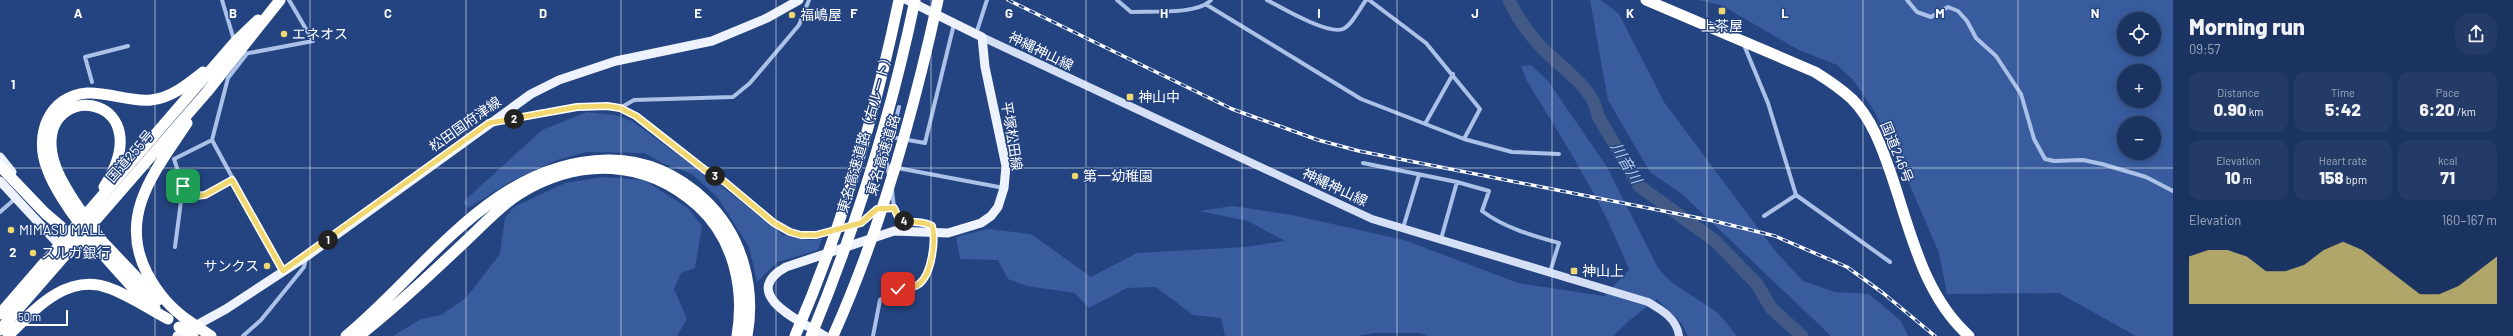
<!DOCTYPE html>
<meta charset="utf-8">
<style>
body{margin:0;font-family:Barlow,"Noto Sans JP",sans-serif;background:#243b67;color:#f1f3f6;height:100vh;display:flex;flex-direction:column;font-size:15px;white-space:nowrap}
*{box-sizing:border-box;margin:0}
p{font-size:13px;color:#a0aabd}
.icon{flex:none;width:22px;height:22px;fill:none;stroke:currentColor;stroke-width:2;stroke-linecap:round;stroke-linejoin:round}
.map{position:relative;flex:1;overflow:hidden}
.details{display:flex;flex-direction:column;background:#1b3361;width:340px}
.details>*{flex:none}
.controls{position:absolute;left:2117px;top:12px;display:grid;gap:8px}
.controls a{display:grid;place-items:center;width:44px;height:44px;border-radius:50%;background:#1b3361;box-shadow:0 2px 10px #0003,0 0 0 1px #394e76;font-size:20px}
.scale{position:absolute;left:12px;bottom:10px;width:56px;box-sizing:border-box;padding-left:4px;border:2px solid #fff;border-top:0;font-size:11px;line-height:14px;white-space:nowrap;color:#fff;-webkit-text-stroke:3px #244481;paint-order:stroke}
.pin{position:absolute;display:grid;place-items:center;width:34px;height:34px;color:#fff;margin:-17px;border-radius:8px;box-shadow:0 2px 6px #0006}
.km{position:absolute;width:20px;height:20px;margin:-10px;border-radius:50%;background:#222;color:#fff;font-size:11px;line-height:20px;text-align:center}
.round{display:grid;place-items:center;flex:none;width:42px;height:42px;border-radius:16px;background:#243b67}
.overview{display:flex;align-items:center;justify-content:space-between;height:68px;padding:0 16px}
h1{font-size:22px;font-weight:800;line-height:30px}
.figures{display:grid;grid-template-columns:repeat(3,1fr);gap:6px;height:68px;padding:4px 16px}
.figures div{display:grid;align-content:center;border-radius:10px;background:#243b67;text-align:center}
.figures b{font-size:17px;font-weight:800}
.figures small{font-size:11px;font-weight:400}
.figures p{font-size:11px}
.chart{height:112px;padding:8px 16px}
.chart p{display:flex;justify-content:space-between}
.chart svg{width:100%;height:72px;margin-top:4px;fill:#f1d76f;opacity:.7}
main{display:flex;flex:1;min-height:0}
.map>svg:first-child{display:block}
.green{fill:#385c9e;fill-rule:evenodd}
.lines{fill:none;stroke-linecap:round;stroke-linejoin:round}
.river{stroke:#425986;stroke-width:13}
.street{stroke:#abc1e7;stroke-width:4}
.secondary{stroke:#d5e0f6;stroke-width:8}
.primary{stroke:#edf2fd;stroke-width:9}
.highway{stroke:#fff;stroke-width:11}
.rail-casing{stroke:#fff;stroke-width:3.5}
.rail{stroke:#244481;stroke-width:2;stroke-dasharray:6;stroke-linecap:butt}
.highway-bridge{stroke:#fff;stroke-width:11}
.route-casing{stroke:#fff;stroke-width:8}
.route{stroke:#f1d76f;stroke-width:5}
.grid{fill:none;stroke:#fff;stroke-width:1;stroke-opacity:0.55}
.poi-dot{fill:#f1d76f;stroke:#244481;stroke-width:1.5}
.labels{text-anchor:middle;stroke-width:3;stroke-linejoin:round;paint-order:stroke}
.poi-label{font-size:14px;fill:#fff;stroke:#244481;text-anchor:start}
.street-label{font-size:14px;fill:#fff;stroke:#244481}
.water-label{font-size:15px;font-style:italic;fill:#b6cbee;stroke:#244481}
.grid-label{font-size:13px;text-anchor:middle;font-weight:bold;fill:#fff;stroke:#244481;stroke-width:3;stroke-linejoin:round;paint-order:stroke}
</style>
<main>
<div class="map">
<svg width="2173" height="336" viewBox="0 0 2173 336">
<rect width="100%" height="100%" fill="#244481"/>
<!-- green -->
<path class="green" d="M1590,0h11l18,14 45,88 112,150 27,29 32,11 34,2 32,27 7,15h-77l-149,-142 -32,-22 -42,-72z
M1697,0h476v336h-37l-77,-43 -112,1 -8,-41 -34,-79 -32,-65 -19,-28 -17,-16 -38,-15 -78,-45zM2124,19h30v30h-30zM2124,71h30v30h-30zM2124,123h30v30h-30z
M1531,65l17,16 59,86 51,101 13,14 47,31 19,23h-49l-6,-12 -25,-25 -27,21 -17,16h-186l-6,-3h-46l-18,3h-132l-4,-18 -28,-3 -37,-28 -29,1 -38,20 -14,-15 -48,-7 -19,-7 -10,-19 -38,-1 -4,-22 31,-8 44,5 60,43 46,-24 108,-6 40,-6 -37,-20 -49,-10 34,-5 59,9 112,25 114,43 86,13 25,-26c-25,-67 -65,-128 -102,-189l-6,-15z
M587,112l28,3 17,6 97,71 54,43 27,5 12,-2 -4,12 -41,12 -20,20 -8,-35 -31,-49 -26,-24 -30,-11 -18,-10 -57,-1 -30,8 -44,20 -45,28 -5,-6 79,-72z
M603,177l41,3 44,28 14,18 -7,42 -14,5 -7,16 13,30 -10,17h-284l28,-17 20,-4 25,-17 34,-44 5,-36 9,-11 51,-24z"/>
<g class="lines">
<!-- river -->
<path class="river" d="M1509,0c6,13 16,28 25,39 19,25 59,44 64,77l41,70 75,54 43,44 14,24 31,28"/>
<!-- street -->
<path class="street" d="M222,0l12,40
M1117,0l14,12c19,-1 67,3 80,-12
M1267,0c15,8 61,35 76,29 9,-4 17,-21 23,-29
M1369,0l57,43 54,66 -16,30
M1907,0l10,12 14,5 17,-10 10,4 9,10 9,17 20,18 25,38 13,45 11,20 9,2 29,-1 19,4 44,13 27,14
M1207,5l154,94 103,40 48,13 47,2
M976,34l11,-34
M1744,45l24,58 28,92 94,67
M244,54l69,-13 -24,-41
M246,55l-18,23 -16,62 71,131
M92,82l-7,-25 43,-11
M620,108l14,-8 99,-3 17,-14 49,-58 10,-25
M497,121l80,-14 30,-1 13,2 16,8 69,54 20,12 48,41 28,12h15l28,-7 17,-5 16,-14 17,-1 5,11c11,5 23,1 33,7l3,14 -9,35 -6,9 -6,3 -16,2 -18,11 -7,36
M1425,124l28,-50
M891,137l34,6 29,-119
M1363,163l94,19 32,9 -7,20c23,17 49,24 77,32l-9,29
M887,166l117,22
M889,176l-3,-17 13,-52
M892,190l2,18
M181,197l24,-2 27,-15
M0,212l16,-14
M1764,216l32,-21
M1403,228l16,-53
M1441,239l16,-57
M175,247l8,-61 -9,-27 38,-19
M243,336l18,-16 43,-53 2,-9"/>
<!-- secondary -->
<path class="secondary" d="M982,37l390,182 276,83c14,8 29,17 31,34"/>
<!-- primary -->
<path class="primary" d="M0,157l12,15
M0,181l63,68
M177,336l49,-27 81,-53 224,-162 28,-14 57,-19 96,-20 55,-23 32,-18
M825,336c-23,-14 -88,-42 -39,-69l108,-36 54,2 33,-10 10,-7 7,-9 6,-19 2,-22 -21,-99 -3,-30 -75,-37"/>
<!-- highway -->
<path class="highway" d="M1646,0l169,72c13,8 25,16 37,27 19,19 29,46 38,72 20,57 32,123 79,165
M187,123c-31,47 -70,92 -40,150 10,19 24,36 42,48
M76,204c-11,-17 -24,-37 -25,-59 -2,-66 110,-48 53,42
M70,210c-9,-13 -18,-27 -23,-42 -13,-33 2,-72 40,-75 22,-1 42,9 64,7 20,-2 37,-16 52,-28
M102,241l56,59
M97,248l37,41 21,19
M0,314l235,-272 23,-22
M0,330l207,-238 73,-92
M8,336c26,-26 59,-64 101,-48 20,7 40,21 59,31
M346,336c80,-66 147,-174 261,-176 38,-1 72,15 98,40 37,35 51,87 42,136
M359,336c39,-31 75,-65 111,-99 16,-15 30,-31 49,-43 60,-37 127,-35 179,12 36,33 47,83 39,130"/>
<!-- rail casing -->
<g class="rail-casing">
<path id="rail" d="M1008,0l224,109 86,31 41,11 355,70 61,15 72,31 36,26 52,43"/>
</g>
<!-- rail -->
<use href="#rail" class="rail"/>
<!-- highway-bridge -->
<path class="highway-bridge" d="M0,166l45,47 48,41
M76,204l26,37
M70,210l27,38
M189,321l22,15
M179,327l14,9
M795,336c47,-108 80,-221 104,-336
M811,336c45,-109 80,-220 104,-336
M833,336c48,-107 80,-221 105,-336"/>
</g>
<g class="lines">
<!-- route casing -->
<g class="route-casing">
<path id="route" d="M183,186l-2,11 24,-2 27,-15 51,91 206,-148 88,-16 30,-1 13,2 16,8 69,54 20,12 49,41 16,9 11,3h15l45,-12 16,-14 17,-1 5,11c11,5 23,1 33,7 4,14 0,48 -13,58 -6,5 -15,4 -21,5"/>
</g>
<!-- route -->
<use href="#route" class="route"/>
</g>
<!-- grid -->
<path class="grid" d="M155,0v336M310,0v336M466,0v336M621,0v336M776,0v336M931,0v336M1086,0v336M1242,0v336M1397,0v336M1552,0v336M1707,0v336M1863,0v336M2018,0v336M0,168h2173"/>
<!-- markers -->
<g class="poi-dot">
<rect x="1718" y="7" width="8" height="8" rx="2"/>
<circle cx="792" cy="15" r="4"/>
<circle cx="284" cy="34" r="4"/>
<rect x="1126" y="93" width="8" height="8" rx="2"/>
<circle cx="1075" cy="176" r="4"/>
<circle cx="11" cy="230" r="4"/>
<circle cx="33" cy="253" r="4"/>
<circle cx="267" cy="266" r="4"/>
<rect x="1570" y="267" width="8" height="8" rx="2"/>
</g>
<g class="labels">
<!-- poi labels -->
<g class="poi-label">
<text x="800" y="20">福嶋屋</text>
<text x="1722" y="31" text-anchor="middle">上茶屋</text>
<text x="292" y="39">エネオス</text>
<text x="1138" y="102">神山中</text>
<text x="1083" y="181">第一幼稚園</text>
<text x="19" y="235">MIMASU MALL</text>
<text x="41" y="258">スルガ銀行</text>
<text x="259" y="271" text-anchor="end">サンクス</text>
<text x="1582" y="276">神山上</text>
</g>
<!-- street labels -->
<g class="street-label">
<text transform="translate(1041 51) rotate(26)" y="5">神縄神山線</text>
<text transform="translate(465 124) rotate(-35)" y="5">松田国府津線</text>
<text transform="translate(865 132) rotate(-74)" y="5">東名高速道路（右ルート）</text>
<text transform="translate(1012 136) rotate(81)" y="5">平塚松田線</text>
<text transform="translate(1897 152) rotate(68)" y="5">国道246号</text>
<text transform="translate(883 155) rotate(-73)" y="5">東名高速道路</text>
<text transform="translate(130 156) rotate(-49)" y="5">国道255号</text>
<text transform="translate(1335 187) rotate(25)" y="5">神縄神山線</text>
</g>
<!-- water labels -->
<g class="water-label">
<text transform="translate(1626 163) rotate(59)" y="5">川音川</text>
</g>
</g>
<g class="grid-label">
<text x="78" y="18">A</text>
<text x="233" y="18">B</text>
<text x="388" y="18">C</text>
<text x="543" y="18">D</text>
<text x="698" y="18">E</text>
<text x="854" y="18">F</text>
<text x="1009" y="18">G</text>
<text x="1164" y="18">H</text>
<text x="1319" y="18">I</text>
<text x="1475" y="18">J</text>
<text x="1630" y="18">K</text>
<text x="1785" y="18">L</text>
<text x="1940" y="18">M</text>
<text x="2095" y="18">N</text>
<text x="13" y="89">1</text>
<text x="13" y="257">2</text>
</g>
</svg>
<div class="controls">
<a><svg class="icon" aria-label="locate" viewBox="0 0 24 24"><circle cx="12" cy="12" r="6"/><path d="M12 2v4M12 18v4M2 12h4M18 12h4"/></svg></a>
<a>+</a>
<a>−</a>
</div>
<div class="scale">50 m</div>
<div class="pin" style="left:183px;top:186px;background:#1e9e55"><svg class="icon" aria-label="arrive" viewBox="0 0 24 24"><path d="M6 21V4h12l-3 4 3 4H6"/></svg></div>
<div class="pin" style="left:898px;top:289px;background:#d93025"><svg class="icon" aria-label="check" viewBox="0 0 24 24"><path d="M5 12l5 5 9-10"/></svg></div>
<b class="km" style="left:328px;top:240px">1</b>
<b class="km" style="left:514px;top:119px">2</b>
<b class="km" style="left:715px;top:176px">3</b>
<b class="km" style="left:904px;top:221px">4</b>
</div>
<section class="details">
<div class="overview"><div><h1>Morning run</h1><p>09:57</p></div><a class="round"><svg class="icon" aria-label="share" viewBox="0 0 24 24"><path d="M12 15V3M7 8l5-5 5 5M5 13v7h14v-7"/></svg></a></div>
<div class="figures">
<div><p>Distance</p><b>0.90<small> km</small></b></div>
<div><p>Time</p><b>5:42</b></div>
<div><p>Pace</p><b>6:20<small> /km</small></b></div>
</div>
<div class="figures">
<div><p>Elevation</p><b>10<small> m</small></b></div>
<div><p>Heart rate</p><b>158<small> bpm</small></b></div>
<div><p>kcal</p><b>71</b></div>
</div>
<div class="chart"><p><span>Elevation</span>160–167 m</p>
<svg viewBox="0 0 160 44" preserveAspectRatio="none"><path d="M0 44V15L10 11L20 11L30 15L40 24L50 24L60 20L70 11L80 6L90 11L100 20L110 29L120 38L130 38L140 33L150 24L160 15V44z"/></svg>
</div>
</section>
</main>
